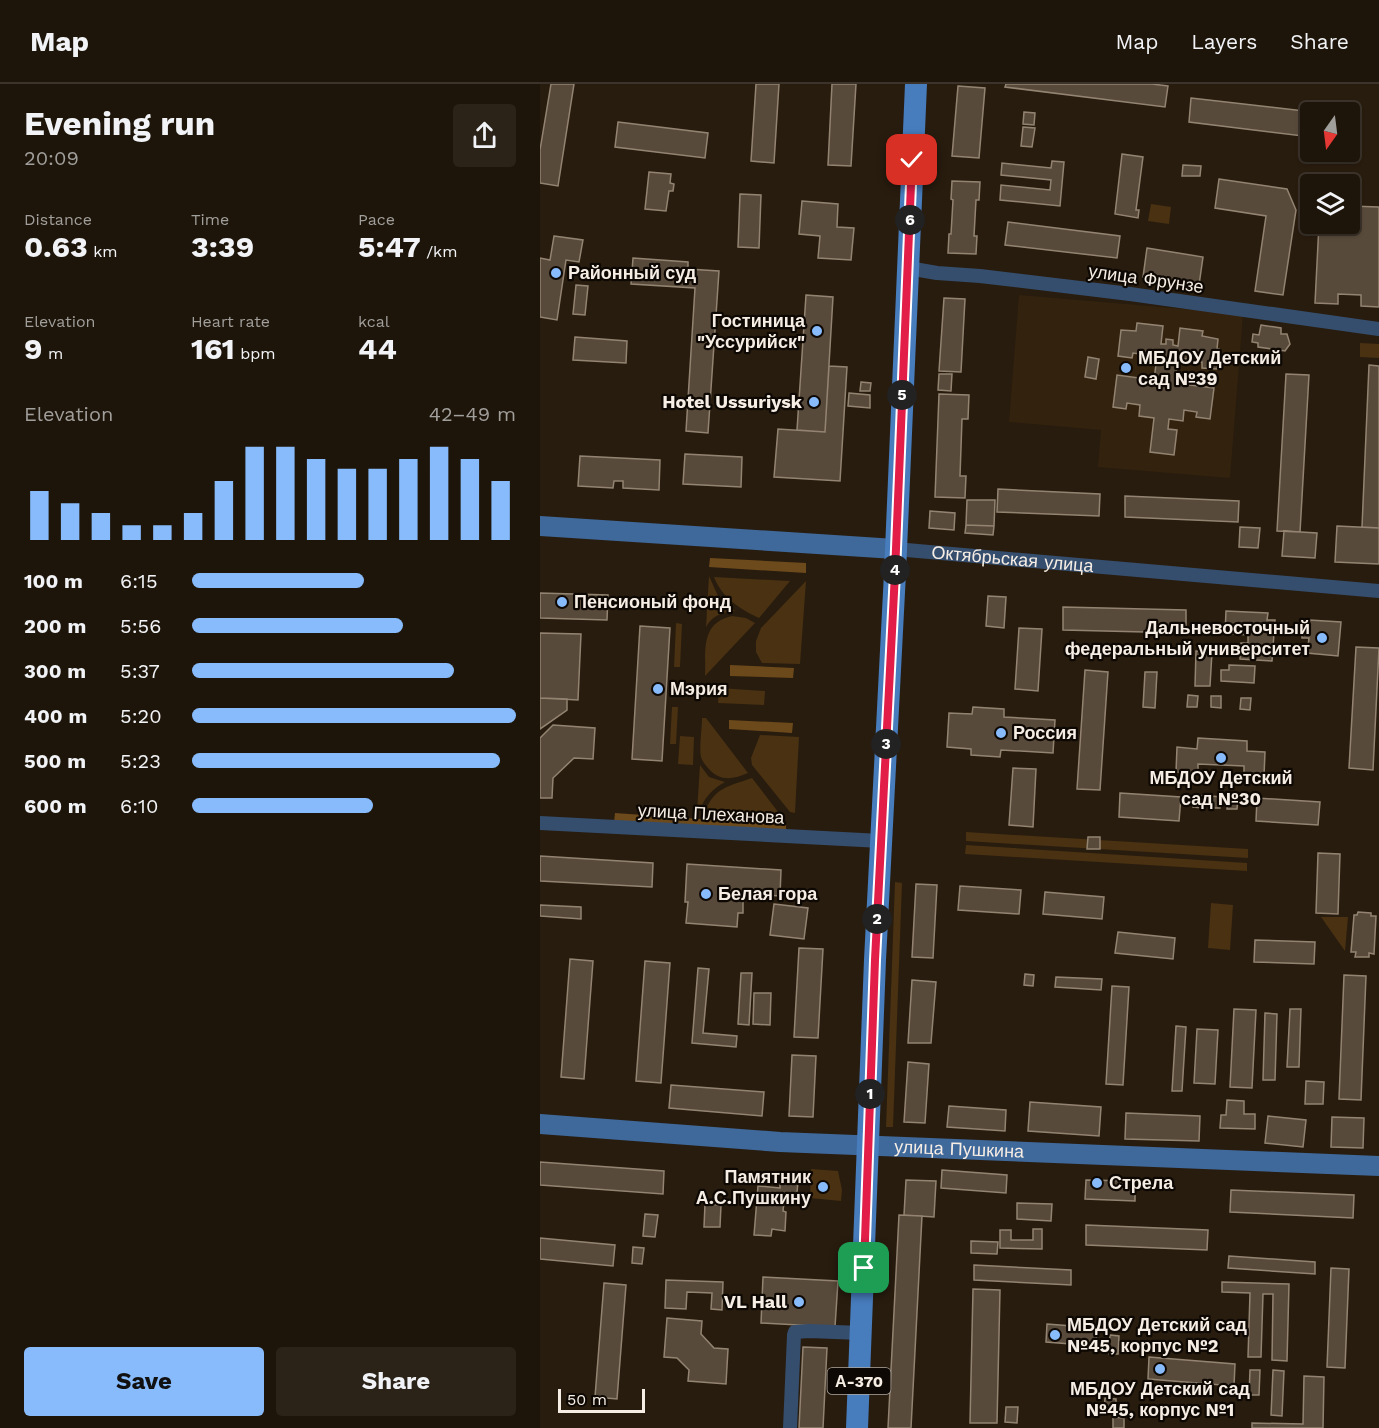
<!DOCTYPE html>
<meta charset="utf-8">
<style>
body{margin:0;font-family:"Work Sans",sans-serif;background:#2b2218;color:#f1f3f6;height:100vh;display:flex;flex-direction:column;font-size:22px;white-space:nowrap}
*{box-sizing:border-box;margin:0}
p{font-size:20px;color:#a19f9c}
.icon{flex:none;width:33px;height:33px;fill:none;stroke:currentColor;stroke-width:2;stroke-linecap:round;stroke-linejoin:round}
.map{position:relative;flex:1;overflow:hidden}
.panel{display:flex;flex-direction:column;background:#1e150a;width:540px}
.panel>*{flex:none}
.needle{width:39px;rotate:194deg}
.buttons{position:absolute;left:760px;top:18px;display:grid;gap:12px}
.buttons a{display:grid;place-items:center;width:60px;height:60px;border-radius:6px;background:#1e150a;box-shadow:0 2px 4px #0004,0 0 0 2px #3c342b;font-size:30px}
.scale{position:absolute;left:18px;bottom:15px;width:87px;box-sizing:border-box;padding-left:6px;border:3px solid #f6ede4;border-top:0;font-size:16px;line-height:21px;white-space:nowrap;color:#f6ede4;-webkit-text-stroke:4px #0d0803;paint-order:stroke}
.pin{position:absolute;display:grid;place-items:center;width:51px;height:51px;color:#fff;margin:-26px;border-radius:12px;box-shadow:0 3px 9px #0006}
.km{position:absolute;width:30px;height:30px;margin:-15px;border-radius:50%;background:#222;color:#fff;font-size:16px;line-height:30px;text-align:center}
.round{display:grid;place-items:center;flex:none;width:63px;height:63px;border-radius:6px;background:#2b2218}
.summary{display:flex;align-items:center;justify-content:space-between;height:102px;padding:0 24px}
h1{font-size:33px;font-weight:700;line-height:45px}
.stats{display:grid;grid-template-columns:repeat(3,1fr);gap:9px;height:102px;padding:6px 24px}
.stats div{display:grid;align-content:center}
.stats b{font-size:30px;font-weight:700}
.stats small{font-size:16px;font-weight:400}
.stats p{font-size:16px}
.chart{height:168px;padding:12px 24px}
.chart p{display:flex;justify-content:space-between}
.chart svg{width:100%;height:108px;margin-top:6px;stroke:#87bbfc;stroke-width:6}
.button{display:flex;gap:12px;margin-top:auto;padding:12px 24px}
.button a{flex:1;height:69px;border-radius:6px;background:#87bbfc;color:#111;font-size:24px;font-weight:700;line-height:69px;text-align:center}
.button a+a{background:#2b2218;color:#f1f3f6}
ul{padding:0 24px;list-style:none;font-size:20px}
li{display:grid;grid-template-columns:96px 72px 1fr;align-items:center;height:45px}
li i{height:15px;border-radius:8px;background:#87bbfc}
header{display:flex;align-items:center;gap:36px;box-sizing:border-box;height:84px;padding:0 30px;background:#1e150a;border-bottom:2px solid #3c342b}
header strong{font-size:28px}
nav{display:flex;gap:33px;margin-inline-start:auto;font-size:21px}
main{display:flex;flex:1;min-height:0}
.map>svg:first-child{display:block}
.built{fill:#33220e}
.green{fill:#493112}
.forest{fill:#6d4a1c}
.water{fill:#6c491b}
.building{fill:#584a3a;stroke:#938472;stroke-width:1.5}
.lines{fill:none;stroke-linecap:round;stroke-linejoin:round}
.street{stroke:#354e6e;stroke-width:14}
.secondary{stroke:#3f689b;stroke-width:20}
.primary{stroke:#477cbd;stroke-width:22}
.route-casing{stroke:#fff;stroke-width:12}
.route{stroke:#e11d48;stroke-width:8}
.poi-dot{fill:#87bbfc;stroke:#0d0803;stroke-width:2}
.labels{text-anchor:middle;stroke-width:4.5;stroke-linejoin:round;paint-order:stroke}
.shield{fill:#0d0803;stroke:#b0a8a0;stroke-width:1.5}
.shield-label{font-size:16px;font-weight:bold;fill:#f6ede4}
.poi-label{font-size:18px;font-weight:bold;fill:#f6ede4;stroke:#0d0803;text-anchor:start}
.street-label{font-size:18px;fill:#f6ede4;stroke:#0d0803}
</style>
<header>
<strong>Map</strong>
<nav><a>Map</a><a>Layers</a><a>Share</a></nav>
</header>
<main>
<section class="panel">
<div class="summary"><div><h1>Evening run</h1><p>20:09</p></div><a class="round"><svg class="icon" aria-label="share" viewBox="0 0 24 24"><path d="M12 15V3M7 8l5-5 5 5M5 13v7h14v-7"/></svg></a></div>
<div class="stats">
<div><p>Distance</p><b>0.63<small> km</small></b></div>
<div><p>Time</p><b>3:39</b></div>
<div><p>Pace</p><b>5:47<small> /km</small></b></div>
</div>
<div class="stats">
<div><p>Elevation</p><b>9<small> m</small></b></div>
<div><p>Heart rate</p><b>161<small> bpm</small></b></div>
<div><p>kcal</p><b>44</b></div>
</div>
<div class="chart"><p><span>Elevation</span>42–49 m</p>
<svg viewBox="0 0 160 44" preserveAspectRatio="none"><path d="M5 44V24M15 44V29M25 44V33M35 44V38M45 44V38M55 44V33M65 44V20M75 44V6M85 44V6M95 44V11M105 44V15M115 44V15M125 44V11M135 44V6M145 44V11M155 44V20"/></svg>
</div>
<ul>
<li><b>100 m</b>6:15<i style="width:53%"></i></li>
<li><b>200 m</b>5:56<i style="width:65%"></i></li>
<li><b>300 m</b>5:37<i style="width:81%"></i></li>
<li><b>400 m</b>5:20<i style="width:100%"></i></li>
<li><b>500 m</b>5:23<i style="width:95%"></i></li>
<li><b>600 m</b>6:10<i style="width:56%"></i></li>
</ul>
<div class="button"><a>Save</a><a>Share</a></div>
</section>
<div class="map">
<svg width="839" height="1344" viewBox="0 0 839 1344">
<rect width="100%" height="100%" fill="#281c0e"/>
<!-- built -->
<path class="built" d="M479,211l224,19 -13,164 -132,-11 3,-37 -92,-8z"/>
<!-- green -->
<path class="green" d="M611,120l20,3 -2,17 -21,-3z
M820,259l19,1v14l-19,-1z
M169,492l9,20 17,15c-13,1 -23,5 -29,16z
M174,493l76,4 -31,37c-19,-9 -37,-20 -45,-41z
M266,497l-6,83 -38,-1 -6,-11v-11l5,-13z
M192,532l14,2 9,5 -50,53c1,-25 -5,-53 27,-60z
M136,539l6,1 -2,43h-6z
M179,604l46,3 -1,14 -46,-2z
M132,623h6l-2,37h-6z
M162,634h4l42,55c-14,6 -28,9 -39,-4 -3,-3 -7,-8 -8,-12 -2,-10 1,-28 1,-39z
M220,651l39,2 -4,76 -5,-1 -38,-47 -1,-7z
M140,652l14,1 -1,28 -15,-1z
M160,681l9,12 16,5c-13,7 -21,16 -26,30h-2z
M212,694l30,39 -78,-4c11,-26 23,-26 48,-35z
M426,748l282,17v9l-282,-17z
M426,761l281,18v8l-282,-17z
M355,798l7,1 -9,244h-7z
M671,819l22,2 -3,45 -22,-2z
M781,833h27l-3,34z
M271,1085l27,2 4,19 -1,11 -31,-3z"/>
<!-- forest -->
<path class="forest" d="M170,474l96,5v10l-97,-6z
M75,729l171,12v9l-172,-12z"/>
<!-- water -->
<path class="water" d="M190,581l64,3 -1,10 -63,-2z
M189,636l64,3 -1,10 -63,-4z"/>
<!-- building -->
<path class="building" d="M11,0h23l-16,102 -18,-3v-33z
M216,0h23l-5,79 -23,-2z
M292,0h24l-5,82 -23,-1z
M466,0h146l16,2 -3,21 -160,-20z
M418,2l27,2 -6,70 -27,-2z
M651,14l122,14h-2v25l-122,-15z
M484,28l11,1 -1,12 -11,-1z
M810,33l10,1 -3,24 -7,-1z
M78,38l90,11 -3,25 -90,-11z
M483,43l12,1 -3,19 -11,-1z
M582,70l21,3 -7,53h3l-1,8 -23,-4z
M512,77l12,1 -4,44 -60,-6 1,-15 49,5 1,-10 -50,-5 1,-12 49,5z
M643,81l18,1 -1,10h-18z
M109,88l22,2 -1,9 4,1 -1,7h-4l-3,20 -21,-2z
M679,95l68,10 9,21 -13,85 -28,-4 11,-75 -51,-8z
M412,97l28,1 -1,18h-3l-2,36h3l-1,18 -28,-1 1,-19h2l2,-34 -2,-1z
M200,110l21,1 -2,53 -21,-1z
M262,117l36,3 -1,23 17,1 -3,32 -33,-2 2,-22 -21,-2z
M810,122l29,1v100l-18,-1v-11l-23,-1v10l-23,-1 4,-79h31z
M468,138l112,14 -3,22 -112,-13z
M14,152l29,4 -4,22 -13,-2 -9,60 -17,-3v-59l10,2z
M607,164l56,9 -4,28 -56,-8z
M93,174l55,4v7l31,2 -11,162 -22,-2 9,-143 -64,-4z
M36,201l12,1 -3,29 -12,-1z
M266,211l27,2 -8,135 -28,-2z
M404,214l21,1 -4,73 -22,-1z
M597,239l26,3 -2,18h5v-5l7,1v5l5,1 2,-18 23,3 -1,5 16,3 -1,10h2l-2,20 -15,-1v-6h-7v2l-9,-2v-3l-8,-1 -3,25 39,5 -4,31 -14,-2 1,-5 -13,-2 -1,11 -14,-2 -1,10 9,1 -3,25 -24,-3 4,-34 -15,-2 1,-11 -13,-2 -1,6 -13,-2 4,-32 37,5 3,-24 -8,-1v2l-9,-1v-2l-7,-1 -1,5 -14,-2 3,-26 15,1z
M721,241l20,3v6h6l3,10 -5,7 -27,-4v-4l-6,-1 1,-8 6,1z
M35,253l52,4 -1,22 -53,-3z
M548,273l11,2 -3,20 -11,-2z
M829,281l10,1v162l-17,-1z
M289,282l18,1 -7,114 -66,-4 4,-48 47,3z
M399,290h13l-1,17 -13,-1z
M746,290l23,1 -9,157 -23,-1z
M321,298l10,1 -1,8h-10z
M309,309l21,2v13l-22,-2z
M399,310l30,1 -1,24h-6l-2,57h6l-1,22 -30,-1z
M145,370l57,3 -1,30 -58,-3z
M40,372l80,4 -1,30 -36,-2v-7h-9l-1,7 -35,-2z
M458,405l102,5 -1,22 -102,-4z
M585,412l114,5 -1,21 -113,-5z
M427,416h28l-1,26 -28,-1z
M390,427l25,2 -1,17 -25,-2z
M426,441l28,1 -1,9 -28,-2z
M797,442l42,2v36l-44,-2z
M700,443l20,1 -2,20 -19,-1z
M744,447l33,2 -2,25 -33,-2z
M0,509l68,2 -1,25 -67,-2z
M448,512l18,1 -2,31 -18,-2z
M523,523l123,3v23l-123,-3z
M686,527l42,2 -1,7h8l-3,41 -32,-2 1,-16h7v-8l-23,-2z
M769,536l32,2 -3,34 -31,-3 2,-15h-7v-11h7z
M100,542l30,2 -8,133 -30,-2z
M479,544l23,1 -4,62 -23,-2z
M0,549l41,1 -3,66 -38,-2z
M816,563l23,1 -6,122 -24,-2z
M656,567l16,1 -2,34h-15z
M689,581l26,1 -1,17 -33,-2v-11h8z
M545,586l23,2 -8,118 -23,-1z
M605,588h12l-2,36 -12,-1z
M648,611l10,1 -1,11h-10z
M671,612h10v12l-10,-1z
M0,614l27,1v11l-27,19z
M701,614h10l-1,12 -10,-1z
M433,623l31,2v8l51,3 -2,33 -52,-3 -1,7 -29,-2v-6l-24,-2 2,-34 23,1z
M13,641l42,3 -2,31 -19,-1 -21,20 -1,20h-12v-60z
M658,654l49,3v10l18,1 -1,24 -20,-1v-9l-46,-2v9l-22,-1 1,-25 20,2z
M473,684l23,1 -3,58 -24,-2z
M580,709l61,4 -2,24 -60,-4z
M654,711l10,1 -1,12 -10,-1z
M671,712l10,1 -1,11h-10z
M688,713l10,1 -1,11h-10z
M717,714l63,4 -2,23 -62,-4z
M548,753h12v12h-13z
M778,769l22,1 -2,60 -22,-1z
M0,772l113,7 -1,24 -112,-6z
M147,780l94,6 -1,26 -53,-4v7l16,1v13h-5l-1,14 -51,-4 2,-21h-3z
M376,800l21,1 -4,73 -21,-1z
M420,802l61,4 -2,24 -61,-4z
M505,808l59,5 -2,22 -59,-5z
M234,820l34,4 -4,31 -34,-4z
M0,821l41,2v12l-41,-3z
M818,828l13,1v3h5l-2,38 -5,-1v4h-14l1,-5h-5l3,-37h3z
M578,848l57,6 -2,21 -58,-6z
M715,856l60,2 -1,22 -60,-2z
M259,864l24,1 -5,89 -24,-1z
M30,875l23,2 -9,118 -23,-2z
M105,877l25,2 -9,120 -25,-2z
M158,884l11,1 -6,64 34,3 -1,11 -44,-4z
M201,889h11l-3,52 -11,-1z
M485,890l9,1 -1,11 -9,-1z
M804,891l22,1 -5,124 -22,-1z
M516,893l46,2 -1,11 -46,-3z
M372,896l24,2 -5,61h-23z
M572,902l17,1 -6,98 -17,-1z
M214,909h17l-1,32 -17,-1z
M694,925l22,1 -4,78 -22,-1z
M750,925h11l-2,58h-12z
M725,929l12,1 -2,66h-12z
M636,942l10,1 -4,64h-10z
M657,945l21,1 -3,54 -21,-1z
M252,971l24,1 -3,61 -24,-1z
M368,978l21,2 -4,59 -21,-1z
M766,997l18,1 -1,22h-18z
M131,1001l93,7 -2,24 -93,-8z
M687,1016l17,1v13h11v15l-35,-1 1,-13h5z
M490,1018l71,5 -2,29 -71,-5z
M409,1022l57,4 -1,21 -58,-4z
M586,1029l74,3 -1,25 -74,-2z
M728,1032l38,4 -3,27 -38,-4z
M792,1033l32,1 -1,30 -32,-1z
M0,1078l124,9 -1,23 -123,-9z
M402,1086l65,5 -1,18 -65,-5z
M240,1096l18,2 -2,21 -12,-1 -1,9 3,1 -1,19 -13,-2 -1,7 -17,-1 4,-49 22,2z
M366,1096l30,1 -2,36 -30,-2z
M546,1096l49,1v20l-50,-2z
M691,1106l123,5 -1,23 -123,-6z
M477,1119l35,1 -1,17 -34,-2z
M165,1120l16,1 -1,22h-16z
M105,1130l13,1 -3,22 -12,-1z
M359,1131l23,1 -11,212h-23z
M546,1141l122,5 -1,20 -121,-5z
M493,1145h9v20l-42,-1v-18h11v10h22z
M0,1154l75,7 -2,21 -73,-7z
M431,1157l27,1 -1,12 -26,-1z
M93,1163l11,1 -2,16 -10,-1z
M689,1172l86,6v12l-87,-6z
M434,1181l97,5v15l-97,-5z
M791,1184l18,1 -4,99 -18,-1z
M223,1193l75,4 -3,46 -74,-4z
M126,1196l57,2 -1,28 -11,-1 1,-16 -25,-1 -1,17 -21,-1z
M682,1198l67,2 -2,77 -15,-1 1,-66h-10l-2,63h-13l2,-64 -28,-1z
M64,1199l22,2 -9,114 -22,-2z
M433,1205l27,1 -3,133h-27z
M127,1234l35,3 -1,13 13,14 14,1 -2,35 -38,-3 1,-11 -12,-12 -13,-1z
M507,1240l50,4 -1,18 -50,-4z
M570,1251l9,1 -1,18h-9z
M263,1263l24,1 -4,80h-24z
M609,1273l86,7 -1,22 -86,-7z
M710,1286h10l-1,25h-10z
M733,1286l11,1 -2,45 -11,-1z
M764,1292l20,1 -1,51h-71v-5l51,1z
M565,1314l11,1v11l-12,-1z
M466,1323h12l-1,16 -12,-1z
M573,1333l11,1v10h-11z"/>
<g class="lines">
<!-- street -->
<g class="street">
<path d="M368,184l29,5 43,3 150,18 249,35"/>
<path id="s1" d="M355,465l484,42"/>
<path d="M0,739l341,18"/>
<path d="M250,1344l4,-93 1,-3 14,-1 52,2"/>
</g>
<!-- secondary -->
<g class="secondary">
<path d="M0,442l355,23"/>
<path id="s2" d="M0,1040l240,18 599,24"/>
</g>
<!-- primary -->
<path class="primary" d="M317,1344l18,-468 20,-387 21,-489"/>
</g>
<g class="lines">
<!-- route casing -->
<g class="route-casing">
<path id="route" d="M324,1184l11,-308 20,-387 17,-413"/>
</g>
<!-- route -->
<use href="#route" class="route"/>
</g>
<!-- markers -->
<g class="poi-dot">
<circle cx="16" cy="189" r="6"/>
<circle cx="277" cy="247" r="6"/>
<circle cx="586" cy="284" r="6"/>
<circle cx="274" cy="318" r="6"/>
<circle cx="22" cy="518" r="6"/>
<circle cx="782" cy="554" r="6"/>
<circle cx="118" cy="605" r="6"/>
<circle cx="461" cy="649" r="6"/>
<circle cx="681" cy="674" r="6"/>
<circle cx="166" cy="810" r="6"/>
<circle cx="557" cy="1099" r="6"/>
<circle cx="283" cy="1103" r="6"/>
<circle cx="259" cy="1218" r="6"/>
<circle cx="515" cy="1251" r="6"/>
<circle cx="620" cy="1285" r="6"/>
</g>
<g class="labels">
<!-- shield labels -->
<rect class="shield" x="287.5" y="1284" width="63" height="26" rx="4.5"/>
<g class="shield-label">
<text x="319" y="1303">А-370</text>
</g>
<!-- poi labels -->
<g class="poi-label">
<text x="28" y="195">Районный суд</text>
<text x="265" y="243" text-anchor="end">Гостиница<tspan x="265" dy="21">"Уссурийск"</tspan></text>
<text x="598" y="280">МБДОУ Детский<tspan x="598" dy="21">сад №39</tspan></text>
<text x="262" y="324" text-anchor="end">Hotel Ussuriysk</text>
<text x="34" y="524">Пенсионый фонд</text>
<text x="770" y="550" text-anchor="end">Дальневосточный<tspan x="770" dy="21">федеральный университет</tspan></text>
<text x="130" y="611">Мэрия</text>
<text x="473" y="655">Россия</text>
<text x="681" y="700" text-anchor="middle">МБДОУ Детский<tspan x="681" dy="21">сад №30</tspan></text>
<text x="178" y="816">Белая гора</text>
<text x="271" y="1099" text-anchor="end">Памятник<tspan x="271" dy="21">А.С.Пушкину</tspan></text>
<text x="569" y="1105">Стрела</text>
<text x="247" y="1224" text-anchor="end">VL Hall</text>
<text x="527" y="1247">МБДОУ Детский сад<tspan x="527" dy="21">№45, корпус №2</tspan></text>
<text x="620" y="1311" text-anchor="middle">МБДОУ Детский сад<tspan x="620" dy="21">№45, корпус №1</tspan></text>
</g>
<!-- street labels -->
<g class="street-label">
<text transform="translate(606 195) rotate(8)" y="6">улица Фрунзе</text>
<text dy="6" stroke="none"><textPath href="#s1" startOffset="118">Октябрьская улица</textPath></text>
<text transform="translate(171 730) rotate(3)" y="6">улица Плеханова</text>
<text dy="6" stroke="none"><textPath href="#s2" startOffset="420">улица Пушкина</textPath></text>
</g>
</g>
</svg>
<div class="buttons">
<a><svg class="needle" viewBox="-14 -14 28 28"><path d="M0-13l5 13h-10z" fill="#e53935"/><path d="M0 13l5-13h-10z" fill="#a19f9c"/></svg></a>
<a><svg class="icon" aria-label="layers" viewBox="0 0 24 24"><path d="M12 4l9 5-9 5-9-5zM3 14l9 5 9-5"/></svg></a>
</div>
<div class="scale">50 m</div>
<div class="pin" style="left:324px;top:1184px;background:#1e9e55"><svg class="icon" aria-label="arrive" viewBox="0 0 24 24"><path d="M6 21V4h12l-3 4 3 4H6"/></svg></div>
<div class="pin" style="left:372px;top:76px;background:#d93025"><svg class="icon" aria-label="check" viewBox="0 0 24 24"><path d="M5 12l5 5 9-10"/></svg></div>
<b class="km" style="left:330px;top:1010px">1</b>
<b class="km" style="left:337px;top:835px">2</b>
<b class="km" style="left:346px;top:660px">3</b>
<b class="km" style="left:355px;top:486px">4</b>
<b class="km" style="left:362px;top:311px">5</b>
<b class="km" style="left:370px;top:136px">6</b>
</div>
</main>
